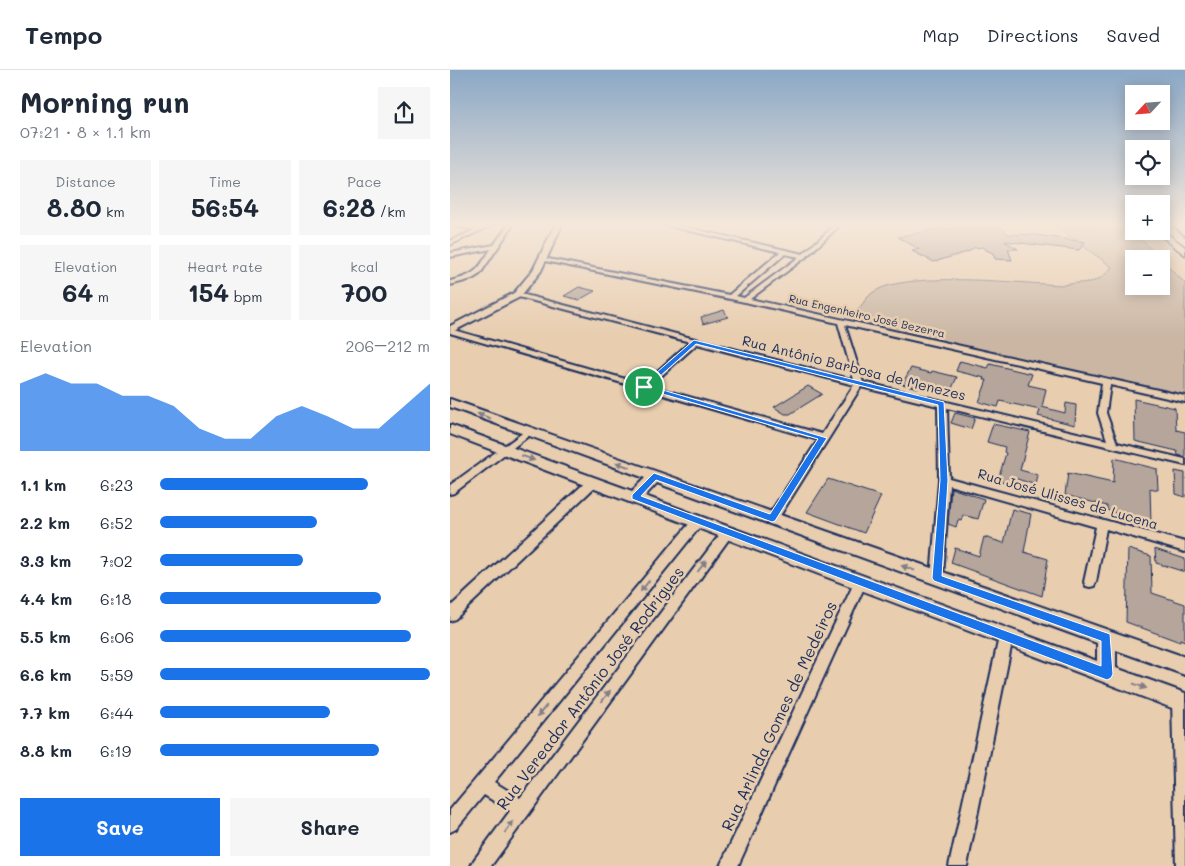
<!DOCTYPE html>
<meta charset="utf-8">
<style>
body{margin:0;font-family:Mali,sans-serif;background:#f6f6f7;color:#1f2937;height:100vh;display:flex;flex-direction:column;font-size:19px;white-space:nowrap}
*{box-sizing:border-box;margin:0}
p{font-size:16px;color:#747a83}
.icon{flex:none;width:28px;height:28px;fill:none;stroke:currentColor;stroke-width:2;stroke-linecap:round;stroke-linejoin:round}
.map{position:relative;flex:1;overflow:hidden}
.drawer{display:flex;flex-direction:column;background:#fff;width:450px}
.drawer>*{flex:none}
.needle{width:32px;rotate:244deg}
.tools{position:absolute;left:675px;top:15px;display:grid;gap:10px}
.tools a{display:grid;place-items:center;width:45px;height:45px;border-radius:0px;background:#fff;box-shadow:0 2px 12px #0003;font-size:25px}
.pin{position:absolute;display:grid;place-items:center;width:42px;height:42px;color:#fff;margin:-21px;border:2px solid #fff;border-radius:50%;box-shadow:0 1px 5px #0007}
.round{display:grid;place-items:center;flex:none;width:52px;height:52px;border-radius:0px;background:#f6f6f7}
.headline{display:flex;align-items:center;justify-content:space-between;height:85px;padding:0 20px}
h1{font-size:28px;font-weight:700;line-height:38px}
.figures{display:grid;grid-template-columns:repeat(3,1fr);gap:8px;height:85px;padding:5px 20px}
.figures div{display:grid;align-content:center;border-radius:0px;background:#f6f6f7;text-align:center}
.figures b{font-size:25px;font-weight:700}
.figures small{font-size:14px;font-weight:400}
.figures p{font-size:14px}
.chart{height:140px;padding:10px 20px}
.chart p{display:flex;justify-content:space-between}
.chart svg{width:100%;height:90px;margin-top:5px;fill:#1a73e8;opacity:.7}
.action{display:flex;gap:10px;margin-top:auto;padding:10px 20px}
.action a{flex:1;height:58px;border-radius:0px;background:#1a73e8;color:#fff;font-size:20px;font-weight:700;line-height:58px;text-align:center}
.action a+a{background:#f6f6f7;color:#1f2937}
ul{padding:0 20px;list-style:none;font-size:16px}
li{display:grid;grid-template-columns:80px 60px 1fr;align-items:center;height:38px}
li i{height:12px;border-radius:6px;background:#1a73e8}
header{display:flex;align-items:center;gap:30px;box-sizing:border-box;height:70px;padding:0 25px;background:#fff;border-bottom:1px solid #e0e1e3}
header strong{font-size:24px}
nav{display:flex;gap:28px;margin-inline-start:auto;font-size:18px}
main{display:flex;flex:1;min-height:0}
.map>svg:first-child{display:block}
.green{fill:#cab6a3;stroke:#727280}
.building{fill:#b5a59b;stroke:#1b2f5e}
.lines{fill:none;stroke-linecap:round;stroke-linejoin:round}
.minor-casing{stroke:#1b2f5e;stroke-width:4}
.tertiary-casing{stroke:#1b2f5e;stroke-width:4}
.trunk-casing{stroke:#1b2f5e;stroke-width:3}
.minor{fill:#e8cdaf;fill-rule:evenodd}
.tertiary{fill:#e8cdaf;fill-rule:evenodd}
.trunk{fill:#e8cdaf;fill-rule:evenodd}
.oneway{fill:#827e86}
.route{fill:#1a73e8;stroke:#fff;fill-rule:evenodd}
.labels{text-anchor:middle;stroke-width:5;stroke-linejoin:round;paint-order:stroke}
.far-street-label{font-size:11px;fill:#1b2f5e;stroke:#e8cdaf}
.street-label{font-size:14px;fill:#1b2f5e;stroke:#e8cdaf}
.near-street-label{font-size:16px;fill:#1b2f5e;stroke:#e8cdaf}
</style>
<header>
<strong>Tempo</strong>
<nav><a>Map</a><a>Directions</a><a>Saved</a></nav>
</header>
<main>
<section class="drawer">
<div class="headline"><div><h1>Morning run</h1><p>07:21 · 8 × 1.1 km</p></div><a class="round"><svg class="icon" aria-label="share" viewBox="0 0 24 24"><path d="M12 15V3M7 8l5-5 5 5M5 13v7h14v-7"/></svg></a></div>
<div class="figures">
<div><p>Distance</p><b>8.80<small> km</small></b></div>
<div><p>Time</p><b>56:54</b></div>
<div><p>Pace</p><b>6:28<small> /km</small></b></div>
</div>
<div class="figures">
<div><p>Elevation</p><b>64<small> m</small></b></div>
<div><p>Heart rate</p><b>154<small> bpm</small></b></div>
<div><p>kcal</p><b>700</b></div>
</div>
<div class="chart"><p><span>Elevation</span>206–212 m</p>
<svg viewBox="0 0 160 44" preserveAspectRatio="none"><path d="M0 44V11L10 6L20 11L30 11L40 17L50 17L60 22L70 33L80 38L90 38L100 27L110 22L120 27L130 33L140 33L150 22L160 11V44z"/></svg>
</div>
<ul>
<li><b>1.1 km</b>6:23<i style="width:77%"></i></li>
<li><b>2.2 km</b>6:52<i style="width:58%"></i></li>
<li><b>3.3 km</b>7:02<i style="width:53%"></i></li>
<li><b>4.4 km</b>6:18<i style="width:82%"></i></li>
<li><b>5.5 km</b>6:06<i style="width:93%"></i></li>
<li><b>6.6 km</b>5:59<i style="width:100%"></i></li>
<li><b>7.7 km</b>6:44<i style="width:63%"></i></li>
<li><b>8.8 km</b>6:19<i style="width:81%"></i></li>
</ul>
<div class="action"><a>Save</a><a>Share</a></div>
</section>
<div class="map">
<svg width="735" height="796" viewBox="0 0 735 796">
<rect width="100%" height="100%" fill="#e8cdaf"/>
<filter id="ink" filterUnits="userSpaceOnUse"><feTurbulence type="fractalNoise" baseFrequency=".02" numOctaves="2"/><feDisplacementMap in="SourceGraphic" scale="10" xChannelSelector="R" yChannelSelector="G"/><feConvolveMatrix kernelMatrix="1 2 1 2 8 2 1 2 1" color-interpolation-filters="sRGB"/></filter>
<g filter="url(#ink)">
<!-- green -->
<path class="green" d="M604,155h74l32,34h-26v27h27v-26l24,23v112l-335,-74c7,-8 13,-20 21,-27 29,-25 153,-10 193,-9 22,-5 31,3 48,-18z"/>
<!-- building -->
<path class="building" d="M502,155h43l5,1 8,8 28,1 49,7 -6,8 -75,-9 14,8h-10l4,11 -17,-1 -2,-6 -7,-3 -2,-3 -11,1 -3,3 -36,11 -22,-11 7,-2 -21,-12 29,-6 25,-2z
M129,217l16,4 -16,9 -15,-4z
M274,240l4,7 -25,7 -2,-7z
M510,291l28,7 2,-4 42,10 -4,11 18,4 -4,18 23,6 1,-10 10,2 -1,20 -37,-9 2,-6 -40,-9 -2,6 -19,-5 8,-22h-3l1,-2 -29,-7z
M461,298l20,5 1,-2 25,6 -8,18 -11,-3 2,-3 -20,-5 -2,4 -16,-4z
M358,316l14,8 -32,20h-5l-11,-7z
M684,329l41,9 1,22 9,2v25l-7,-2 -1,-4 -42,-10z
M505,343l20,5 -4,11 -20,-6z
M543,354l37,8 -10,38 18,5 -2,10 -22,-7 -2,6 -14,-4 8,-27 -2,-1 1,-5 -18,-5z
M664,388l43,11 1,21 -8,-2 1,36 -44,-14v-4l-42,-11 3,-22 45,10z
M725,401l10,2v24l-9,-3z
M378,409l53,17 -17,37 -57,-21z
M501,418l33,11 -6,20 -15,-4 -2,6 -3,-1 -2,7 -8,-3z
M562,439l19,5 -7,38 24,7 -6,37 -91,-33 4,-15 24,8 5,-19 20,6z
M678,479l23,7 1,37 33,11v37l-5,-2v3l-54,-20z
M705,479l30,10v13l-29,-9z"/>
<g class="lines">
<!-- minor casing -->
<g class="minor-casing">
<path id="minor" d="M0,155l30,2 5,-2h7l-42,20v-4l25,-11z
M58,155h5l-33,49 -8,5 -22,6v-4c26,-6 27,-10 41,-32l-41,8v-4l44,-8z
M215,155h10l128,29 32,-29h5l-34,32 -56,42 435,97v6l-75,-17 -4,28 11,30 68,16v6l-238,-57 2,70 236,64v10l-79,-23 -10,53 -2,4 -4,1 -4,-1 -2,-4 12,-55 -147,-42 -6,93 -2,4 -4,1 -4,-1 -2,-4 8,-98 -1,-74 -77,-19 -85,135h-8l-2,-3 2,-3 50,-76 -368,-107v-4l193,55 47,-42 -175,-46v-2l2,-1 337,87 -16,-57 -93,-21 -205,-42 3,-2 186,37 51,-43zM335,184l14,3 -55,41 -8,-2zM395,255l257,58 -4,30 9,27 -244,-58zM247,274l157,41 -32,49 -172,-48z
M724,155h5l6,5v5z
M78,359l3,1 2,2 -2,2 -77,59 -4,1v-9z
M143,408l5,4 -1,3 -142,134 -5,2v-14l139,-128z
M248,447l4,1 2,3 -2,3 -208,258 26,16 204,-269 4,-1 4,1 2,3 -243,334h-20l3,-6 36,-49 -26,-16 -28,34 -6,3v-22l244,-292z
M411,506l4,1 2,4 -129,285h-18l135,-285 2,-4z
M556,561l5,2 2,4 -46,229h-18l50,-229 2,-4z
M729,623l6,4v169h-9l-4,-166 2,-5z"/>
</g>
<!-- tertiary casing -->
<g class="tertiary-casing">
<path id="tertiary" d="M105,155h7l-21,46 -21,26 -70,36v-7l64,-33 19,-23z
M0,329l735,258v18l-69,-25v18l69,25v20l-735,-279v-9l182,66 13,-13 -195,-71zM207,413l440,160v18l-452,-165z"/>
</g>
<!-- trunk casing -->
<g class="trunk-casing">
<path id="trunk" d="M711,159l24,18v8l-28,-22 -1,-2h5z"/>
</g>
<!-- minor -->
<use href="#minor" class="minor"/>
<!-- tertiary -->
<use href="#tertiary" class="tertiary"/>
<!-- trunk -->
<use href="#trunk" class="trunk"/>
</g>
<!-- one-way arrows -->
<defs><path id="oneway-solid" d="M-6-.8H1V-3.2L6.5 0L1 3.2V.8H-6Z" transform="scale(1.25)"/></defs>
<g class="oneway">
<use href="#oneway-solid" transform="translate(34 346) rotate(-160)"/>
<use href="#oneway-solid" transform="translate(78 388) rotate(20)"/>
<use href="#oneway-solid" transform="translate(173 395) rotate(-161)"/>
<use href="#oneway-solid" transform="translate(252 496) rotate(-53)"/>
<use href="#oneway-solid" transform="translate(458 498) rotate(-160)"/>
<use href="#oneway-solid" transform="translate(195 516) rotate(129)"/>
<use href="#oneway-solid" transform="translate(690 616) rotate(20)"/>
<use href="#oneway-solid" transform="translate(156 626) rotate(-53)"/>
<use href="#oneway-solid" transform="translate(92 641) rotate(129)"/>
<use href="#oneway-solid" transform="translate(59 757) rotate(-53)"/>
</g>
</g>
<!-- sky -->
<linearGradient id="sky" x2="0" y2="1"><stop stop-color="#8ba8c6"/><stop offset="0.58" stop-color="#f5e8db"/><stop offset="1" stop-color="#f5e8db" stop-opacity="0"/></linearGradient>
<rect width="735" height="267" fill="url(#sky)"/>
<!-- route -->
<path class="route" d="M244,270l250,62 4,78 -6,96 168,58 3,40 -2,4 -4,2 -475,-181v-4l22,-22 116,41 48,-75 -176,-51v-3zM246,274l242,61 2,75 -8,98 2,3 167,60v25l-460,-170 15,-16 116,42 3,-1 52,-83 -178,-52z"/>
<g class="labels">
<!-- far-street labels -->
<g class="far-street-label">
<text transform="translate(417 246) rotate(13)" y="4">Rua Engenheiro José Bezerra</text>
</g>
<!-- street labels -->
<g class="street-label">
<text transform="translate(404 298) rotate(14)" y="5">Rua Antônio Barbosa de Menezes</text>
<text transform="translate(618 429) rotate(16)" y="5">Rua José Ulisses de Lucena</text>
</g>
<!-- near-street labels -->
<g class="near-street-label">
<text transform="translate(140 618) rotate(-53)" y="6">Rua Vereador Antônio José Rodrigues</text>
<text transform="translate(329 646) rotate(-65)" y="6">Rua Arlinda Gomes de Medeiros</text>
</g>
</g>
</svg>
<div class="tools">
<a><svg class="needle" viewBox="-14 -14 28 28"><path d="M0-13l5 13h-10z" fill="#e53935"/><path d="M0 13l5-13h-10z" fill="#747a83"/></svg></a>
<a><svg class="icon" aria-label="locate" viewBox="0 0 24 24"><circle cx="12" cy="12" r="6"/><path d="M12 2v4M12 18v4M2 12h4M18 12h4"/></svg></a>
<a>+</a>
<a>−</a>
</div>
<div class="pin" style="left:194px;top:317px;background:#1e9e55"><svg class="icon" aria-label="arrive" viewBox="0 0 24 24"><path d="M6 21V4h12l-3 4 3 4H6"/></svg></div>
</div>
</main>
